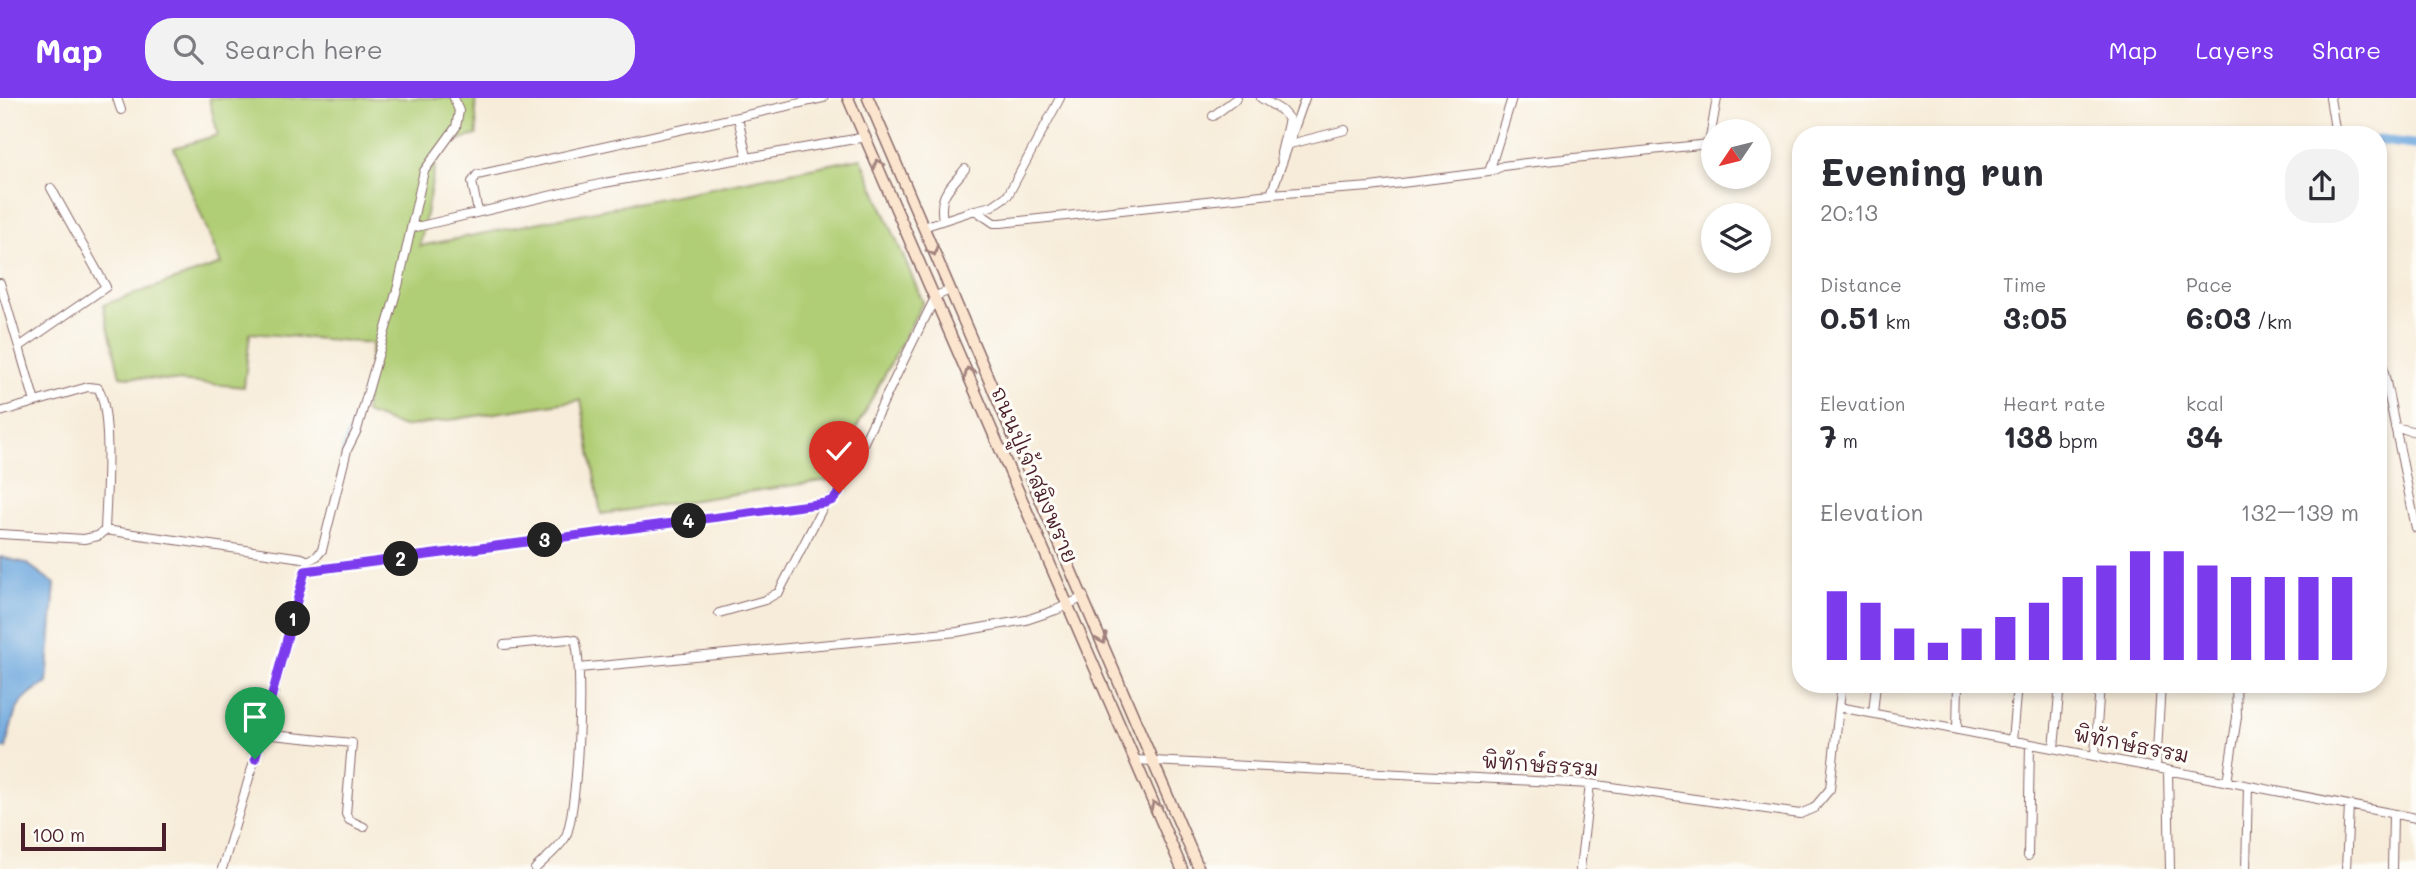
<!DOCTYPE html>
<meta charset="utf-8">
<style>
body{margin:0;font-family:Mali,"Playpen Sans Thai",sans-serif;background:#f2f2f3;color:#2b2b33;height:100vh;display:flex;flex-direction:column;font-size:26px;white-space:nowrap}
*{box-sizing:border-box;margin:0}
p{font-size:23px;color:#7c7c81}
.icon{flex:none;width:38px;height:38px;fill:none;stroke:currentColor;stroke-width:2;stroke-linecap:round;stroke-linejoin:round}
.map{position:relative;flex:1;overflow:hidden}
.side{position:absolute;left:1792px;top:28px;width:595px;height:567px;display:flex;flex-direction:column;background:#fff;border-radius:28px;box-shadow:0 4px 10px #0003}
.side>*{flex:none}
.needle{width:46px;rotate:235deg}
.tools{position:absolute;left:1701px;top:21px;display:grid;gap:14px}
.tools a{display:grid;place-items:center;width:70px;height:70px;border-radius:50%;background:#fff;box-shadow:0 4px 10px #0003;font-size:35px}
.scale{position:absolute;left:21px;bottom:18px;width:145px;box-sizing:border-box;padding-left:7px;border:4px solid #4a1f2b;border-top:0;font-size:19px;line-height:24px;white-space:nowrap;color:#4a1f2b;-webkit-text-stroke:5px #fdfcf7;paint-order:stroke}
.pin{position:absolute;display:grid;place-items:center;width:60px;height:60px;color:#fff;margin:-72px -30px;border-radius:50% 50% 50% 0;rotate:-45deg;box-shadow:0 0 7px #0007}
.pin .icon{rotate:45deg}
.km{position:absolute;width:35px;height:35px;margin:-18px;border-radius:50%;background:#222;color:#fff;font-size:19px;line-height:35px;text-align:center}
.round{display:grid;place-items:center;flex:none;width:74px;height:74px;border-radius:28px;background:#f2f2f3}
.summary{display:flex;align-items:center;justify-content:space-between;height:119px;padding:0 28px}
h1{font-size:38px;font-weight:700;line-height:52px}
.stats{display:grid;grid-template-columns:repeat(3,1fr);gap:10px;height:119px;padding:7px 28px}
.stats div{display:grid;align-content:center}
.stats b{font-size:30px;font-weight:700}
.stats small{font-size:19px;font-weight:400}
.stats p{font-size:19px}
.chart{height:196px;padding:14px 28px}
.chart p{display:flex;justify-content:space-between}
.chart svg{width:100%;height:126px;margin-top:7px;stroke:#7c3aed;stroke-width:6}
header{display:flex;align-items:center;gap:42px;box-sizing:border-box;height:98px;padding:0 35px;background:#7c3aed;color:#fff}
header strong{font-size:33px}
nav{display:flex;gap:38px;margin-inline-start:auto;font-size:24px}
.search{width:490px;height:63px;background:#f2f2f3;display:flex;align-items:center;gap:18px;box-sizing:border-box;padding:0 24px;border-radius:28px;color:#7c7c81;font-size:26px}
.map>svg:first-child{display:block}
.green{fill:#b0ce75;stroke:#7d7650;stroke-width:2}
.water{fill:#6ea8de;stroke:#5c6484;stroke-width:2}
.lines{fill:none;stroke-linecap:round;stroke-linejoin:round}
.stream{stroke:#6ea8de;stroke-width:2.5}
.canal{stroke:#6ea8de;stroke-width:10}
.minor-casing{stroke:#876768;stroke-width:10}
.secondary-casing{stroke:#876768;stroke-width:13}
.minor{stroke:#fff;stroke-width:8}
.secondary{stroke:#fbe5cf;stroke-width:10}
.oneway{stroke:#a2827d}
.route-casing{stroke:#fff;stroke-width:14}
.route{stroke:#7c3aed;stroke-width:9}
.labels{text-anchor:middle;stroke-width:6;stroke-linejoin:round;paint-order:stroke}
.street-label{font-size:21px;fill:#4a1f2b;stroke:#fdfcf7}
</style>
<header>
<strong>Map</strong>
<div class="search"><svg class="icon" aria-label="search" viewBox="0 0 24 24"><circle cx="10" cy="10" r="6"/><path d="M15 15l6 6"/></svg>Search here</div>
<nav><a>Map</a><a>Layers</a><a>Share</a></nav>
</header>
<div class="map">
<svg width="2416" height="771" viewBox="0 0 2416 771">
<rect width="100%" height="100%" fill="#fdfcf7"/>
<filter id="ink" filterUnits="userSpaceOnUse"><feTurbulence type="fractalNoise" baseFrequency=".0143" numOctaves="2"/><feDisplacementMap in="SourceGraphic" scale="14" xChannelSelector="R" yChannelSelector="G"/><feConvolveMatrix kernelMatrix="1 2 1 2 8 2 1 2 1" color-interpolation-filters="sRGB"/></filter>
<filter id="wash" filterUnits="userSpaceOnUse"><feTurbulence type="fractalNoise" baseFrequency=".00686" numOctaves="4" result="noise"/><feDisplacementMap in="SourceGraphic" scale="28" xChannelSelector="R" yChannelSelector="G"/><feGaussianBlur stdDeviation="1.57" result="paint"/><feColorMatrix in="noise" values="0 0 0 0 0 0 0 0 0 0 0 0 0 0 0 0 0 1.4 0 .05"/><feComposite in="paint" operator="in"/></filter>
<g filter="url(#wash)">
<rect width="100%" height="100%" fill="#f7ecd9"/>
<!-- green -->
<path class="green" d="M209,0h266l2,37 -27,7 -14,19 -16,85 441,-88 62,144 -94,178 -228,34 -20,-114 -178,27 -38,-14 7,-70 -122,-10 -6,54 -124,-11 -17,-71 118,-41 -47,-116 44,-13z"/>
<!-- water -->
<path class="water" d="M0,459l26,6 29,21 -8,99c-33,16 -33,31 -41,65h-6z"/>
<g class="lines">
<!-- stream -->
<path class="stream" d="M342,357l4,-17 12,-25"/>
<!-- canal -->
<path class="canal" d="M2378,42l38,5"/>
</g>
</g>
<g filter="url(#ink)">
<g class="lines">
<!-- minor casing -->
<g class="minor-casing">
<path id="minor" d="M117,0l4,12
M1261,0l20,12 8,9 -8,34 1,10
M2330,0l6,37
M1213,18l24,-18
M738,20l9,39
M1290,46l55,-14
M1489,74l23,-74
M1271,96l34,-96
M975,112l17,-4 16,-11 52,-97
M478,114l-6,-30 5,-7 346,-77
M943,122c-5,-26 7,-32 22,-51
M923,129l52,-17 19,13h7l270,-29 99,-7 119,-15 14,-6 23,-3 183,-19 8,-46
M412,130l192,-45 262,-46
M0,185l19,64
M924,222l12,-24 14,-6
M2378,245l38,185
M35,304l-16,-55 87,-60 -55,-99
M0,314l88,-25 10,1c15,24 8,112 7,142l197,28 6,3 -37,143 -49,165
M2395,329l21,5
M0,436l84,5 14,-3 7,-6
M308,463l9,-5 5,-6 25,-100 10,-20 41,-144 26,-115 32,-44 3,-16 -5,-13
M305,473l520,-68 14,-10 82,-168
M719,515l46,-13 14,-8 46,-89
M504,547l65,-6 6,1c9,25 3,175 -10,198 -7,11 -21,22 -30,31
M579,570l378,-36 69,-12 30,-10 28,-13
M1839,609l3,-23
M1873,615l3,-29
M1957,632l1,-46
M262,636l90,9 -6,71 3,6 15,7
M2012,643l5,-57
M2054,650l6,-64
M2095,657l5,-71
M1135,662l455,24 210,30 14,-6 16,-19 9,-82 577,111
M2156,670l5,-84
M2168,674l2,97
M2227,684l10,-65 -1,-33
M2028,758l2,-112
M1580,771l10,-85
M2246,771l2,-83
M2346,771l3,-64
M2392,771l1,-55"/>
</g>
<!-- secondary casing -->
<g class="secondary-casing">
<path id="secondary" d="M848,0l334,771
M868,0l331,771"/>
</g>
<!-- minor -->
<use href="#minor" class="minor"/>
<!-- secondary -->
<use href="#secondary" class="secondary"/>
</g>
<!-- one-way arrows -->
<defs><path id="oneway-chevron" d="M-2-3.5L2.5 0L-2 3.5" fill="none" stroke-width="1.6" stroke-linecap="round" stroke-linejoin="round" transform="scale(1.75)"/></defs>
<g class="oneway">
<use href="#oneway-chevron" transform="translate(878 66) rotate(-114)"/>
<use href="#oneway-chevron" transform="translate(933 153) rotate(67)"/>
<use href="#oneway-chevron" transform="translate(969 274) rotate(-113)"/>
<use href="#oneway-chevron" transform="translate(1102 541) rotate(67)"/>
<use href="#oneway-chevron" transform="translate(1155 708) rotate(-113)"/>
</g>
</g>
<g class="lines" filter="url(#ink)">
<!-- route casing -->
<g class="route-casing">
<path id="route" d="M255,661l50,-188 520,-68 8,-3 6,-7"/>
</g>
<!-- route -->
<use href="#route" class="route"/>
</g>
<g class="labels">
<!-- street labels -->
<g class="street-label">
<text transform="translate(1034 377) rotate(67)" y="7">ถนนปู่เจ้าสมิงพราย</text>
<text transform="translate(2131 647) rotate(11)" y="7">พิทักษ์ธรรม</text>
<text transform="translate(1540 667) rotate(4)" y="7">พิทักษ์ธรรม</text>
</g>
</g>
</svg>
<div class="tools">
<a><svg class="needle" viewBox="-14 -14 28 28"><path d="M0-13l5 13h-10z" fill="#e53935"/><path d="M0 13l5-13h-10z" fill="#7c7c81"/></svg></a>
<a><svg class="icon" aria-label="layers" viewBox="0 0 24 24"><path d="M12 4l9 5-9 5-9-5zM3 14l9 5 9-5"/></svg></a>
</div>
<div class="scale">100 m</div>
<div class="pin" style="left:255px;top:661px;background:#1e9e55"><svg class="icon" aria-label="arrive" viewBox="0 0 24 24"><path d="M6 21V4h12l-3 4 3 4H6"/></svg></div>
<div class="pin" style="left:839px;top:395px;background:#d93025"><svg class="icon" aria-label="check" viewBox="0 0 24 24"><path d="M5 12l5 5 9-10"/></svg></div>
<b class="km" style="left:293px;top:521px">1</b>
<b class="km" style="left:401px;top:461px">2</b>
<b class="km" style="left:545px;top:442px">3</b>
<b class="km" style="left:689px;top:423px">4</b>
<section class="side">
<div class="summary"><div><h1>Evening run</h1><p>20:13</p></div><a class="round"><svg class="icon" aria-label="share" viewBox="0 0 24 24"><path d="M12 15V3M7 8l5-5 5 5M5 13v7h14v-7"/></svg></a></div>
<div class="stats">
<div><p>Distance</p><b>0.51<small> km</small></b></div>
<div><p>Time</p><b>3:05</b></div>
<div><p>Pace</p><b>6:03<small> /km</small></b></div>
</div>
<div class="stats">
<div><p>Elevation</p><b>7<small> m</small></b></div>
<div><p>Heart rate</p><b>138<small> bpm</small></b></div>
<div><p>kcal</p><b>34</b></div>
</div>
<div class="chart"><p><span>Elevation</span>132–139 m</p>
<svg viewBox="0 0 160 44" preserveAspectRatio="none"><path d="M5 44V20M15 44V24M25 44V33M35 44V38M45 44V33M55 44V29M65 44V24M75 44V15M85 44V11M95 44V6M105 44V6M115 44V11M125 44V15M135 44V15M145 44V15M155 44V15"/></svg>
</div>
</section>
</div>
